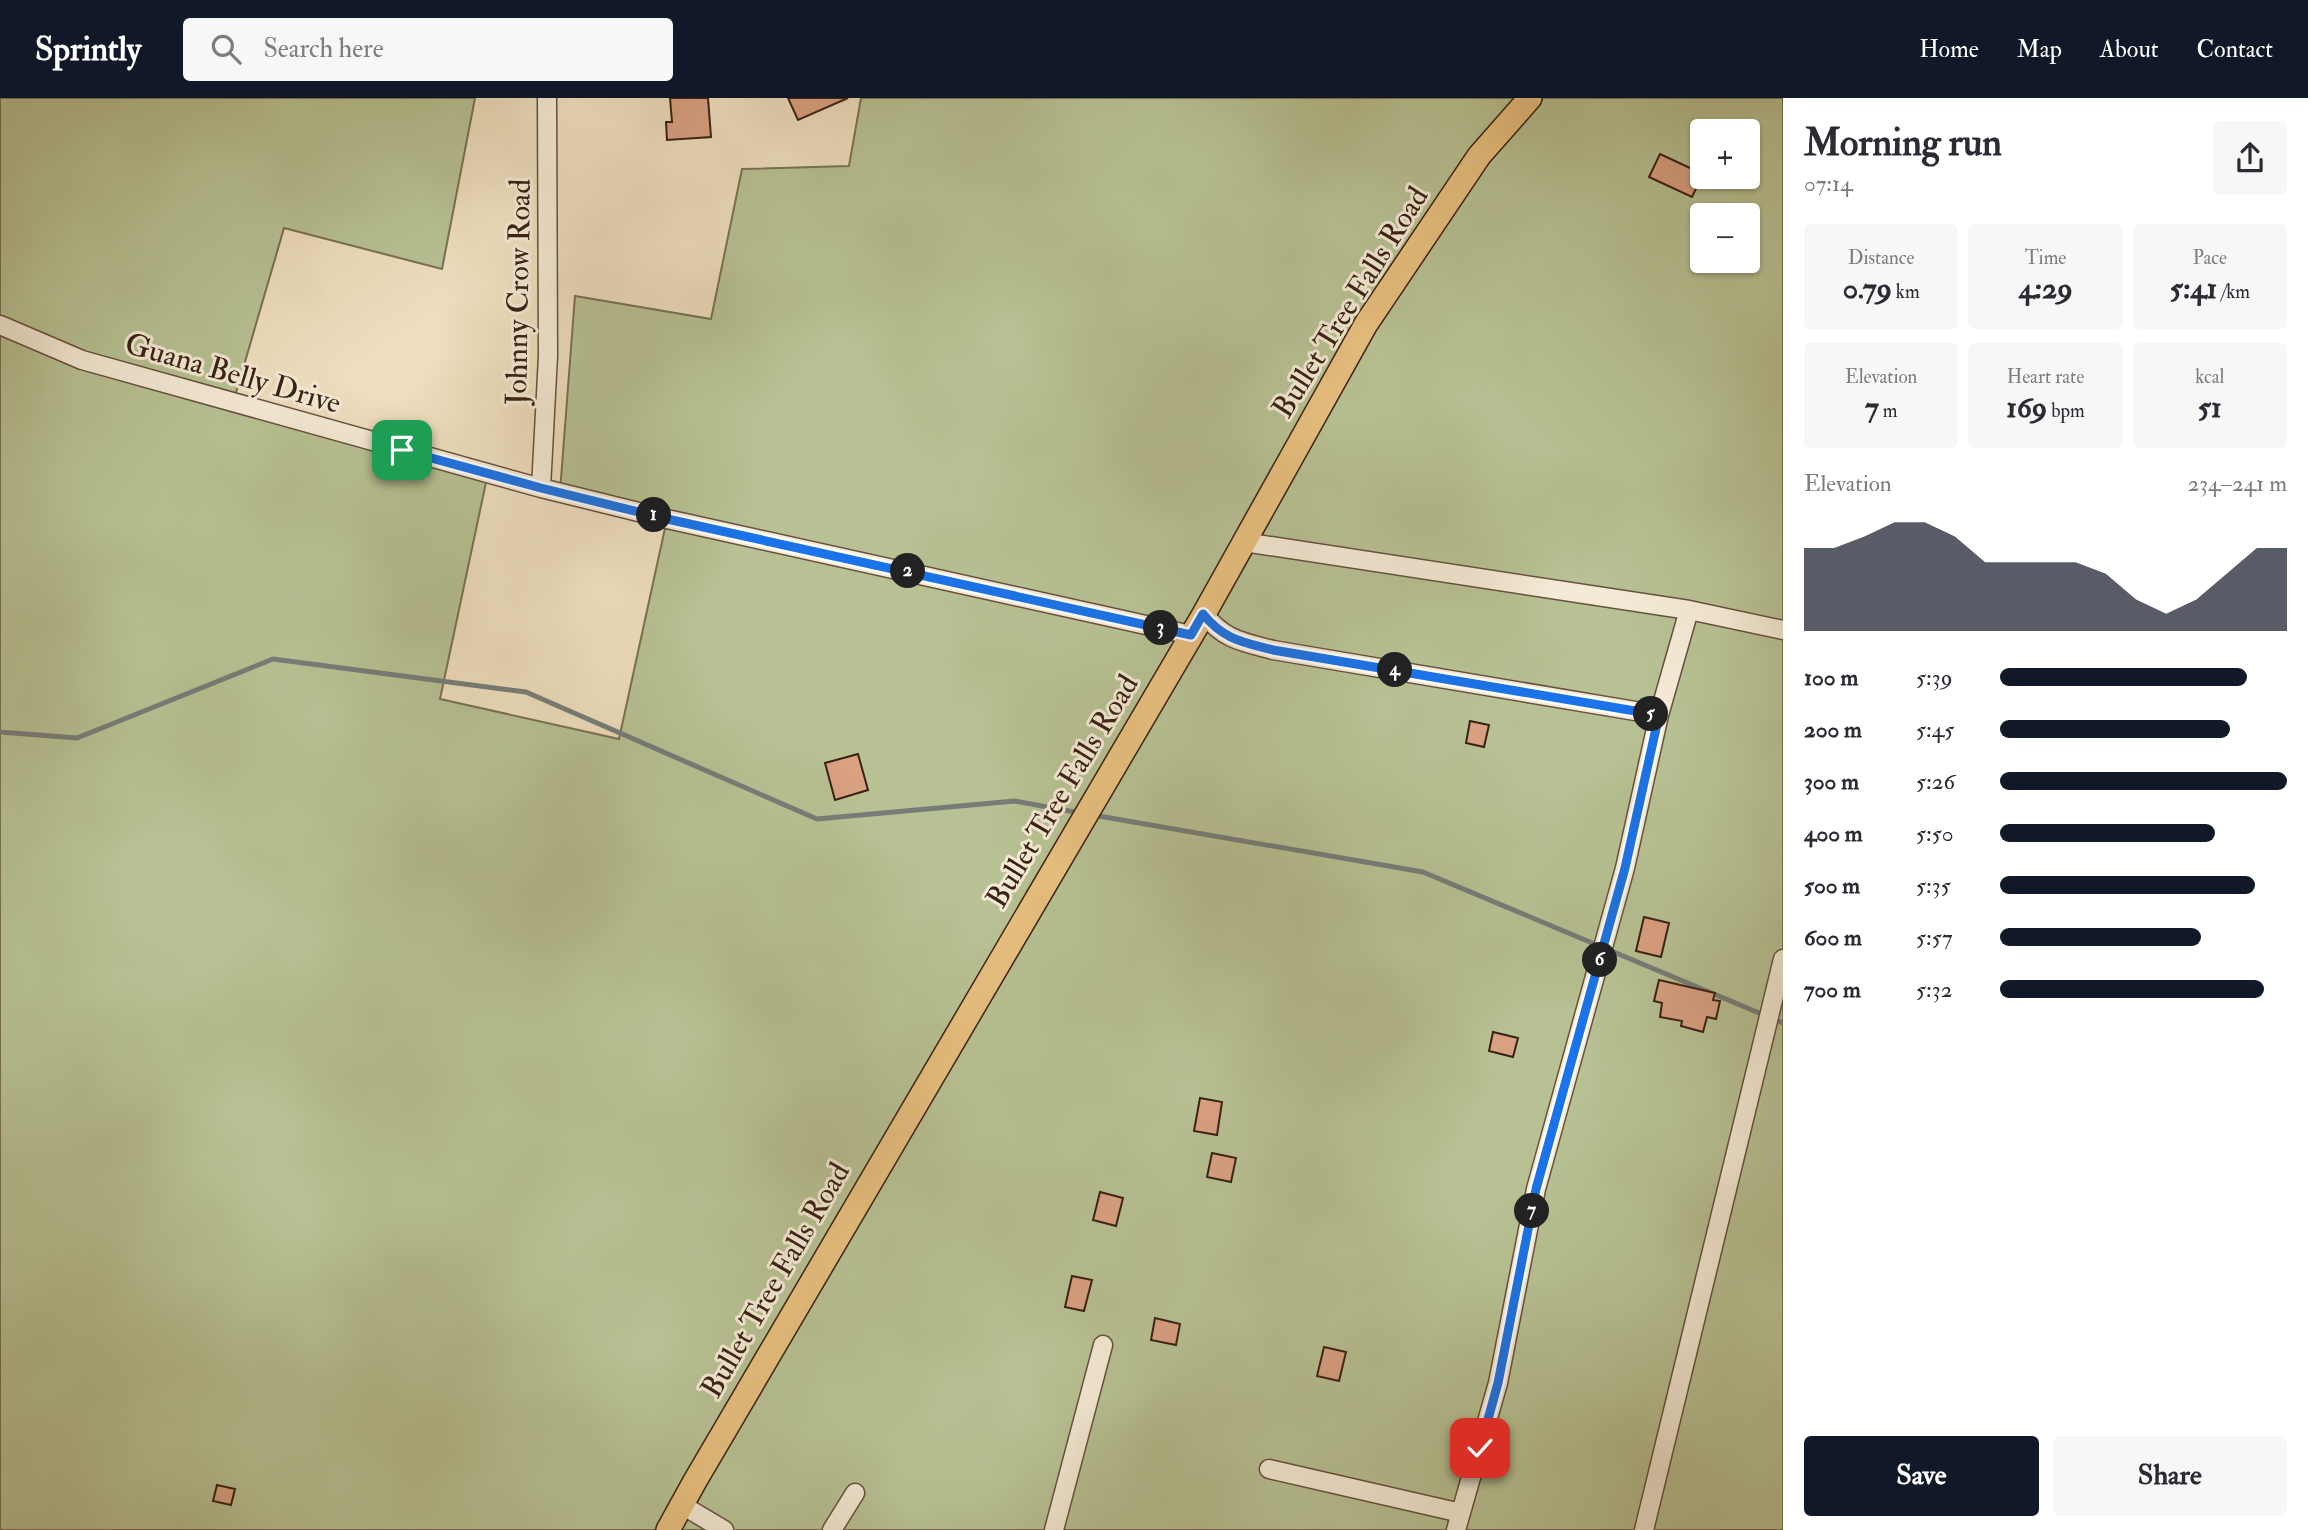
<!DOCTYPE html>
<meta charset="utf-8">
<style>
body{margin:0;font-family:"IM FELL Double Pica",serif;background:#f7f7f7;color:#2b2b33;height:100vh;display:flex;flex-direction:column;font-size:26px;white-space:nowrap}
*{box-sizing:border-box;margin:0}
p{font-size:23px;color:#7c7c81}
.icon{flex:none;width:38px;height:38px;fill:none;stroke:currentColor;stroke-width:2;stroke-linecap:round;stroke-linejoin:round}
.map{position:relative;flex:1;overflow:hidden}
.details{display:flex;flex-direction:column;background:#fff;width:525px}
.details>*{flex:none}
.fabs{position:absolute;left:1690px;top:21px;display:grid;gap:14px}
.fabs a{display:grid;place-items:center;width:70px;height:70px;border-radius:7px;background:#fff;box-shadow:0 2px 5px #0004;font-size:35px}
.pin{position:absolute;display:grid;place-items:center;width:60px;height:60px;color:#fff;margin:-30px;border-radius:14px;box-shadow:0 4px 10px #0006}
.km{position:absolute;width:35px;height:35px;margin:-18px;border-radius:50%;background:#222;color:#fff;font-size:19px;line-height:35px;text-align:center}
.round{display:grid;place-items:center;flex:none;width:74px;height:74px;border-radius:7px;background:#f7f7f7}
.overview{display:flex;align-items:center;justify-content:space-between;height:119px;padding:0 21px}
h1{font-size:38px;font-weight:700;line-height:52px}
.figures{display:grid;grid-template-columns:repeat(3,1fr);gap:10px;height:119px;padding:7px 21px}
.figures div{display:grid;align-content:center;border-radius:7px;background:#f7f7f7;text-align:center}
.figures b{font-size:30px;font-weight:700}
.figures small{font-size:19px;font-weight:400}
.figures p{font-size:19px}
.chart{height:196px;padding:14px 21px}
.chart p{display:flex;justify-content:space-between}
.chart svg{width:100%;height:126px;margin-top:7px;fill:#111827;opacity:.7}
.button{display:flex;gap:14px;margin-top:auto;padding:14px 21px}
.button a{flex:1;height:80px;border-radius:7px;background:#111827;color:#fff;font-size:28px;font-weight:700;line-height:80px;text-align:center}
.button a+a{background:#f7f7f7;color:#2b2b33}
ul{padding:0 21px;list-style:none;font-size:23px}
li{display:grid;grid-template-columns:112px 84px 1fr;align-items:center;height:52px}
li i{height:18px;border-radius:9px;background:#111827}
header{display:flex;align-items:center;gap:42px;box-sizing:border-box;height:98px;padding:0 35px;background:#111827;color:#fff}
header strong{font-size:33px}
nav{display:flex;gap:38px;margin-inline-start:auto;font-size:24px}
.search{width:490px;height:63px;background:#f7f7f7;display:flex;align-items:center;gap:18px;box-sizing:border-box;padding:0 24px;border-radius:7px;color:#7c7c81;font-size:26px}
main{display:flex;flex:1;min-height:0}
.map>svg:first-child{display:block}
.green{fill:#b7c193;stroke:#787153;stroke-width:2;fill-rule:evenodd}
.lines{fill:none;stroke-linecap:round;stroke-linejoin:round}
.stream{stroke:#767d78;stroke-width:5}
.building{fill:#d9a082;stroke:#392113;stroke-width:2}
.minor-casing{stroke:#66503e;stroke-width:21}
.major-casing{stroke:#392113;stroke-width:26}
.minor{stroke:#f4ead5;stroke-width:18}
.major{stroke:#e7bf7f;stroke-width:23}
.route-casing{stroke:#fff;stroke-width:14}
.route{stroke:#1a73e8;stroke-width:9}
.labels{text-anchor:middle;stroke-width:6;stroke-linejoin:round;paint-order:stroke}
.street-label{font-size:30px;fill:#392113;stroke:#f4ead5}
</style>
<header>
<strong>Sprintly</strong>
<div class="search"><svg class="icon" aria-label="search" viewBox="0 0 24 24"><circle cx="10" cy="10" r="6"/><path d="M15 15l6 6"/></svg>Search here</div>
<nav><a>Home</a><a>Map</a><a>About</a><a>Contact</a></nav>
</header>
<main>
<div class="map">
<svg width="1783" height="1432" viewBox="0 0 1783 1432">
<rect width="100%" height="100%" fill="#eedebe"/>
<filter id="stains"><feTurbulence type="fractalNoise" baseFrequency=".00286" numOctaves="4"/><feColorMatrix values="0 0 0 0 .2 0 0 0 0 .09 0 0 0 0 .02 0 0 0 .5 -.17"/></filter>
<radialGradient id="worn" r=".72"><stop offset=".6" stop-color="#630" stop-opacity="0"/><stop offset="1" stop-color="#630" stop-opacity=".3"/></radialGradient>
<!-- green -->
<path class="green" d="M0,0h475l-33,171 -158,-41 -51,175 255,70 -48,226 179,40 48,-220 -107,-27 15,-196 136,23 31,-150 107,-3 12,-68h922v1432h-1783zM1703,33h45v46h-45zM1703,117h45v46h-45z"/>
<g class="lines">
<!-- stream -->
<path class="stream" d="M0,634l77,6 196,-79 253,33 291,127 198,-18 65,12
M1093,717l330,57 360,151"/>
</g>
<!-- building -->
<path class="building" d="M670,0h38l3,39 -44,3 -1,-18h6z
M788,0h60l-50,22z
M1660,56l43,20 -11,23 -43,-20z
M1470,623l19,4 -5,22 -18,-4z
M858,656l10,36 -33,10 -10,-37z
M1644,819l25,6 -8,34 -25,-6z
M1659,882l56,13 -2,7 7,1 -4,18 -9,-2 -4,15 -22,-6 1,-5 -22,-4 2,-14 -8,-2z
M1493,934l25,6 -5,19 -24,-6z
M1200,1000l22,4 -5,33 -23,-4z
M1212,1055l24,5 -5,24 -24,-5z
M1100,1094l23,6 -7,28 -23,-6z
M1072,1178l20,4 -8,31 -19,-4z
M1155,1220l25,6 -4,21 -25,-5z
M1324,1249l22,5 -7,29 -22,-5z
M217,1387l18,4 -4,16 -18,-4z"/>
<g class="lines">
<!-- minor casing -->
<g class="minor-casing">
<path id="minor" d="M0,227l82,35 459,128 126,31 524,116
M541,390l7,-132 -1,-258
M1244,444l445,68 94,20
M1204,516c20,26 39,28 69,36l386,65
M1269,1371l192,44
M682,1407l42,25
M832,1432l23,-37
M1054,1432l49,-185
M1456,1432l42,-147 38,-194 89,-321 34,-153 30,-105
M1644,1432l139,-571"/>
</g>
<!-- major casing -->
<g class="major-casing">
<path id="major" d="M668,1432l27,-49 509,-867 162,-290 113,-168 51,-58"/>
</g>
<!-- minor -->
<use href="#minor" class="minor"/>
<!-- major -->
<use href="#major" class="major"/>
</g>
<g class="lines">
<!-- route casing -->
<g class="route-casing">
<path id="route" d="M402,352l139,38 126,31 524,116 12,-21c21,26 40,28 70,36l386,65 -34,153 -89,321 -38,194 -18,65"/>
</g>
<!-- route -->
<use href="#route" class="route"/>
</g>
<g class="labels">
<!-- street labels -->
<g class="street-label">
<text transform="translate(518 194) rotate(-89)" y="10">Johnny Crow Road</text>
<text transform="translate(1350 204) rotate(-58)" y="10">Bullet Tree Falls Road</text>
<text transform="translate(233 275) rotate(16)" y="10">Guana Belly Drive</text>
<text transform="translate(1062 693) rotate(-59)" y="10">Bullet Tree Falls Road</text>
<text transform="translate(775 1182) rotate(-60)" y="10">Bullet Tree Falls Road</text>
</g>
</g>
<rect width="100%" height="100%" filter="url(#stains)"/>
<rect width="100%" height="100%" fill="url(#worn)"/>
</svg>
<div class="fabs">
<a>+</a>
<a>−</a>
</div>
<div class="pin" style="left:402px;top:352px;background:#1e9e55"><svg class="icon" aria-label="arrive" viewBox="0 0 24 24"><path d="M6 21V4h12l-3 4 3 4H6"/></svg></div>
<div class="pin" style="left:1480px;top:1350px;background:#d93025"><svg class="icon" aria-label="check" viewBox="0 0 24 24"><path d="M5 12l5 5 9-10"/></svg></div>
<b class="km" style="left:654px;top:417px">1</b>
<b class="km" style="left:908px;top:473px">2</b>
<b class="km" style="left:1161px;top:530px">3</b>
<b class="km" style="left:1395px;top:572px">4</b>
<b class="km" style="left:1651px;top:616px">5</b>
<b class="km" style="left:1600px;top:862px">6</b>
<b class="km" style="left:1532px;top:1113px">7</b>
</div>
<section class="details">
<div class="overview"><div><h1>Morning run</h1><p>07:14</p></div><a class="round"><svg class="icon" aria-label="share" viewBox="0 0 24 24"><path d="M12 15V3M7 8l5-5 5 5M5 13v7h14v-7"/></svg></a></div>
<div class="figures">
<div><p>Distance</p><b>0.79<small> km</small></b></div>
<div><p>Time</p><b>4:29</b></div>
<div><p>Pace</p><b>5:41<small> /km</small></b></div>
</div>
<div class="figures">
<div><p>Elevation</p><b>7<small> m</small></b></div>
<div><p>Heart rate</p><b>169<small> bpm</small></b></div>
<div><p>kcal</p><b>51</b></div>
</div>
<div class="chart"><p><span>Elevation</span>234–241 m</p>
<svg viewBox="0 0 160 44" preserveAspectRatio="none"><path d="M0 44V15L10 15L20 11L30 6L40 6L50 11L60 20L70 20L80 20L90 20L100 24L110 33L120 38L130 33L140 24L150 15L160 15V44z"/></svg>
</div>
<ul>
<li><b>100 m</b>5:39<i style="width:86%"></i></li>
<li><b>200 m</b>5:45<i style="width:80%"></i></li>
<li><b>300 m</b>5:26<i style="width:100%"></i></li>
<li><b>400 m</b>5:50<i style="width:75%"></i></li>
<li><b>500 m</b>5:35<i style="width:89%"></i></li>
<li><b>600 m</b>5:57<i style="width:70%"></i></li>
<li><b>700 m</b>5:32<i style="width:92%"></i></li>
</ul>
<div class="button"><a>Save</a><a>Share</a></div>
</section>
</main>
